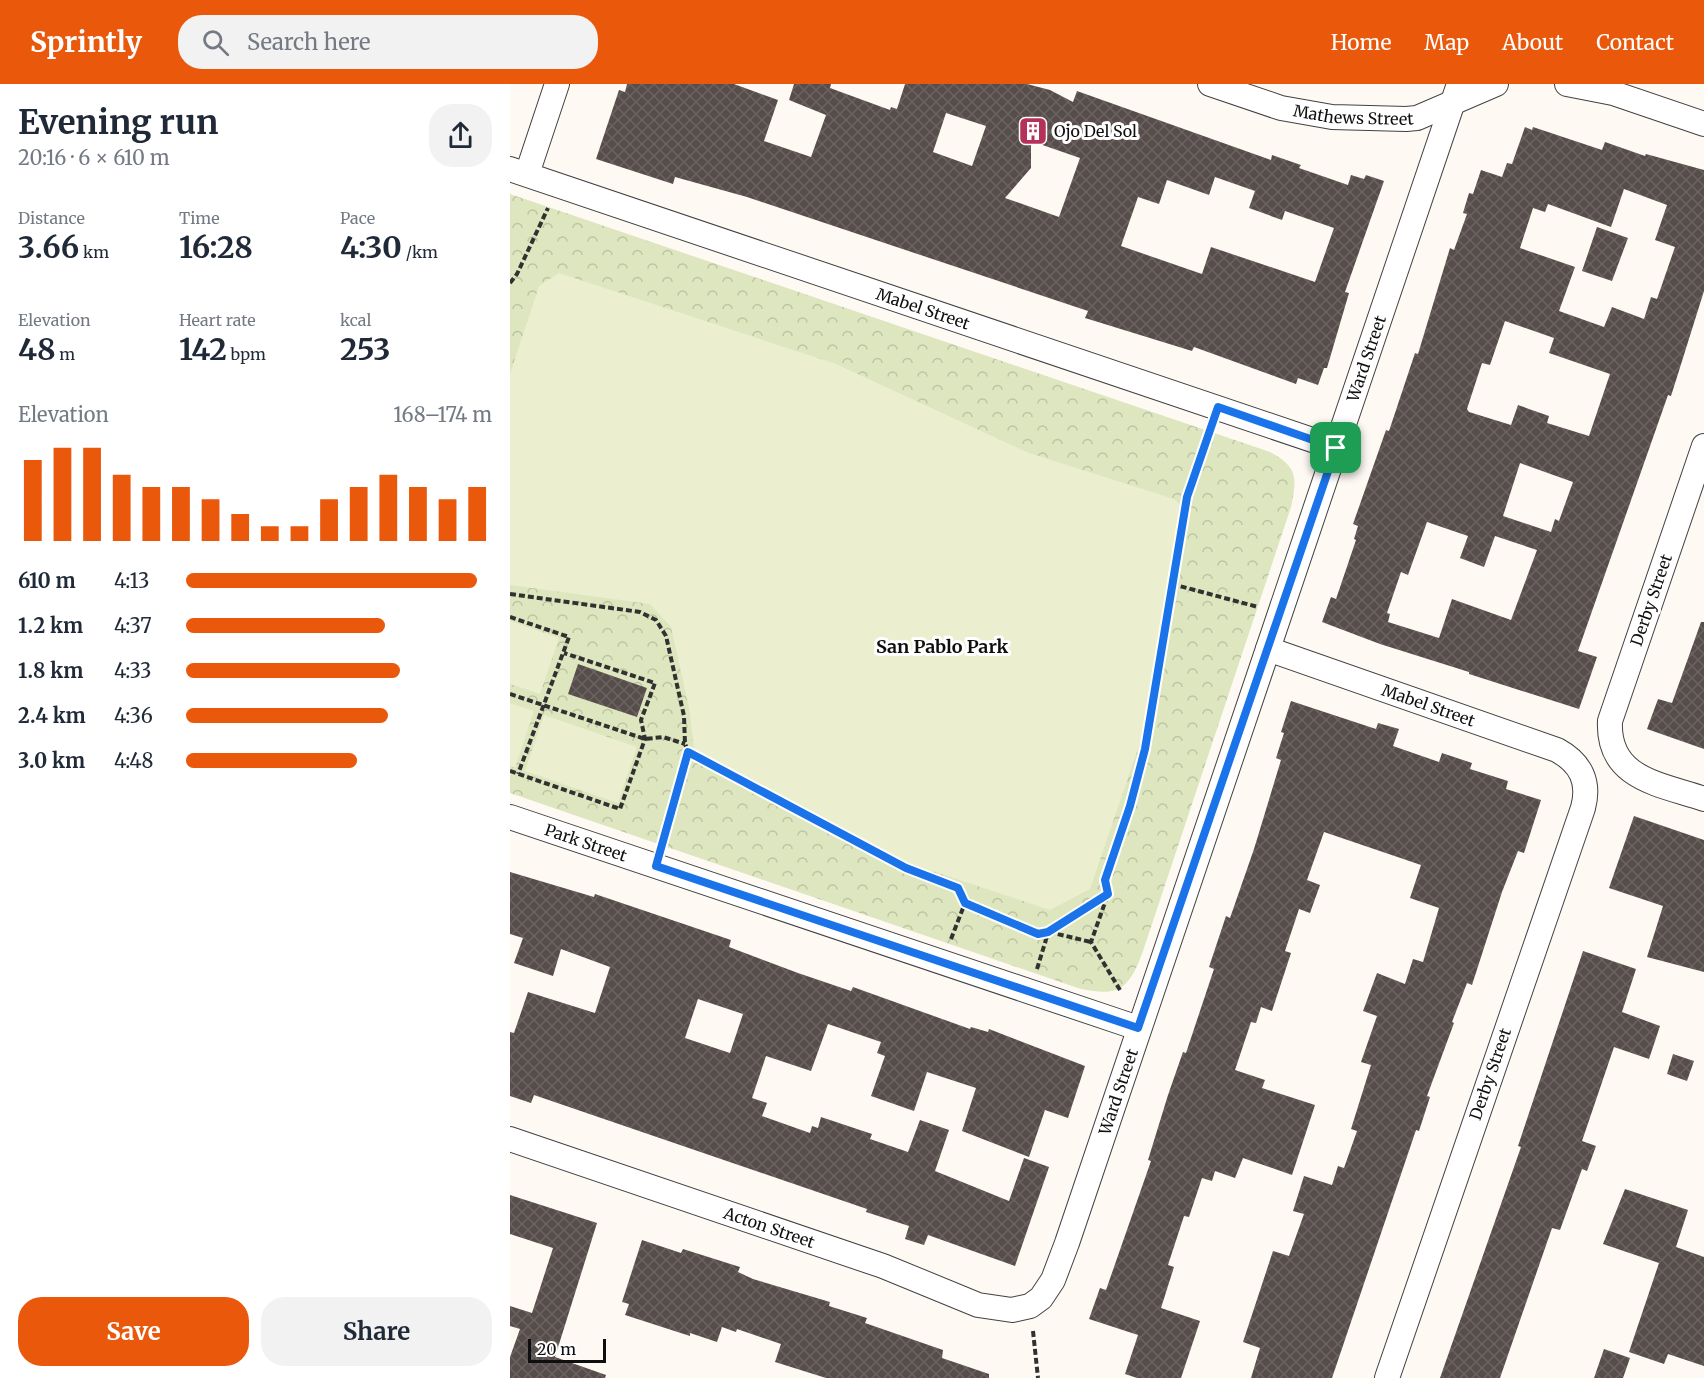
<!DOCTYPE html>
<meta charset="utf-8">
<style>
body{margin:0;font-family:Merriweather,serif;background:#f2f2f3;color:#1f2937;height:100vh;display:flex;flex-direction:column;font-size:22px;white-space:nowrap}
*{box-sizing:border-box;margin:0}
p{font-size:20px;color:#747a83}
.icon{flex:none;width:33px;height:33px;fill:none;stroke:currentColor;stroke-width:2;stroke-linecap:round;stroke-linejoin:round}
.map{position:relative;flex:1;overflow:hidden}
.sheet{display:flex;flex-direction:column;background:#fff;width:510px}
.sheet>*{flex:none}
.scale{position:absolute;left:18px;bottom:15px;width:78px;box-sizing:border-box;padding-left:6px;border:3px solid #0f0f0f;border-top:0;font-size:16px;line-height:21px;white-space:nowrap;color:#0f0f0f;-webkit-text-stroke:4px #fff;paint-order:stroke}
.pin{position:absolute;display:grid;place-items:center;width:51px;height:51px;color:#fff;margin:-26px;border-radius:12px;box-shadow:0 3px 9px #0006}
.round{display:grid;place-items:center;flex:none;width:63px;height:63px;border-radius:24px;background:#f2f2f3}
.headline{display:flex;align-items:center;justify-content:space-between;height:102px;padding:0 18px}
h1{font-size:33px;font-weight:700;line-height:45px}
.figures{display:grid;grid-template-columns:repeat(3,1fr);gap:9px;height:102px;padding:6px 18px}
.figures div{display:grid;align-content:center}
.figures b{font-size:30px;font-weight:700}
.figures small{font-size:16px;font-weight:400}
.figures p{font-size:16px}
.chart{height:168px;padding:12px 18px}
.chart p{display:flex;justify-content:space-between}
.chart svg{width:100%;height:108px;margin-top:6px;stroke:#ea580c;stroke-width:6}
.primary-button{display:flex;gap:12px;margin-top:auto;padding:12px 18px}
.primary-button a{flex:1;height:69px;border-radius:24px;background:#ea580c;color:#fff;font-size:24px;font-weight:700;line-height:69px;text-align:center}
.primary-button a+a{background:#f2f2f3;color:#1f2937}
ul{padding:0 18px;list-style:none;font-size:20px}
li{display:grid;grid-template-columns:96px 72px 1fr;align-items:center;height:45px}
li i{height:15px;border-radius:8px;background:#ea580c}
header{display:flex;align-items:center;gap:36px;box-sizing:border-box;height:84px;padding:0 30px;background:#ea580c;color:#fff}
header strong{font-size:28px}
nav{display:flex;gap:33px;margin-inline-start:auto;font-size:21px}
.search{width:420px;height:54px;background:#f2f2f3;display:flex;align-items:center;gap:15px;box-sizing:border-box;padding:0 21px;border-radius:24px;color:#747a83;font-size:22px}
main{display:flex;flex:1;min-height:0}
.map>svg:first-child{display:block}
.park{fill:url(#park-crowns)}
.pitch{fill:#ebeecf}
.building{fill:url(#building-cross-hatch);fill-rule:evenodd}
.lines{fill:none;stroke-linecap:round;stroke-linejoin:round}
.minor-casing{stroke:#424242;stroke-width:26}
.path{stroke:#313131;stroke-width:4;stroke-dasharray:6 3;stroke-linecap:butt}
.minor{stroke:#fff;stroke-width:24}
.route-casing{stroke:#fff;stroke-width:12}
.route{stroke:#1a73e8;stroke-width:8}
.labels{text-anchor:middle;stroke-width:6;stroke-linejoin:round;paint-order:stroke}
.street-label{font-size:16px;fill:#0f0f0f;stroke:#fff}
.poi-label{font-size:16px;fill:#0f0f0f;stroke:#fff;text-anchor:start}
.neighbourhood-label{font-size:18px;font-weight:bold;fill:#0f0f0f;stroke:#fff}
</style>
<header>
<strong>Sprintly</strong>
<div class="search"><svg class="icon" aria-label="search" viewBox="0 0 24 24"><circle cx="10" cy="10" r="6"/><path d="M15 15l6 6"/></svg>Search here</div>
<nav><a>Home</a><a>Map</a><a>About</a><a>Contact</a></nav>
</header>
<main>
<section class="sheet">
<div class="headline"><div><h1>Evening run</h1><p>20:16 · 6 × 610 m</p></div><a class="round"><svg class="icon" aria-label="share" viewBox="0 0 24 24"><path d="M12 15V3M7 8l5-5 5 5M5 13v7h14v-7"/></svg></a></div>
<div class="figures">
<div><p>Distance</p><b>3.66<small> km</small></b></div>
<div><p>Time</p><b>16:28</b></div>
<div><p>Pace</p><b>4:30<small> /km</small></b></div>
</div>
<div class="figures">
<div><p>Elevation</p><b>48<small> m</small></b></div>
<div><p>Heart rate</p><b>142<small> bpm</small></b></div>
<div><p>kcal</p><b>253</b></div>
</div>
<div class="chart"><p><span>Elevation</span>168–174 m</p>
<svg viewBox="0 0 160 44" preserveAspectRatio="none"><path d="M5 44V11M15 44V6M25 44V6M35 44V17M45 44V22M55 44V22M65 44V27M75 44V33M85 44V38M95 44V38M105 44V27M115 44V22M125 44V17M135 44V22M145 44V27M155 44V22"/></svg>
</div>
<ul>
<li><b>610 m</b>4:13<i style="width:95%"></i></li>
<li><b>1.2 km</b>4:37<i style="width:65%"></i></li>
<li><b>1.8 km</b>4:33<i style="width:70%"></i></li>
<li><b>2.4 km</b>4:36<i style="width:66%"></i></li>
<li><b>3.0 km</b>4:48<i style="width:56%"></i></li>
</ul>
<div class="primary-button"><a>Save</a><a>Share</a></div>
</section>
<div class="map">
<svg width="1194" height="1294" viewBox="0 0 1194 1294">
<defs>
<pattern id="park-crowns" width="20" height="18" patternUnits="userSpaceOnUse" patternTransform="scale(1.5)"><rect width="20" height="18" fill="#dde6be"/><path d="M2 6a3 3 0 1 1 6 0M12 15a3 3 0 1 1 6 0" fill="none" stroke="#bcc4a2"/></pattern>
<pattern id="building-cross-hatch" width="8" height="8" patternUnits="userSpaceOnUse" patternTransform="scale(1.5)"><rect width="8" height="8" fill="#574e4c"/><path d="M0 0l8 8M0 8l8-8" fill="none" stroke="#6a6361"/></pattern>
</defs>
<rect width="100%" height="100%" fill="#fef9f3"/>
<!-- park -->
<path class="park" d="M0,110l760,258c28,15 27,26 21,55l-148,444c-14,38 -24,47 -65,37l-568,-195z"/>
<!-- pitch -->
<path class="pitch" d="M49,189l277,91 193,89 145,46 8,8 -41,233 -51,149 -40,21 -139,-46 -217,-114 -4,-37 -19,-86 -21,-23 -140,-19v-211l29,-88z
M0,537l49,17 -19,56 -30,-10z
M0,619l24,8 -19,57 -5,-2z
M34,631l93,32 -19,56 -93,-32z"/>
<!-- building -->
<path class="building" d="M117,0h107l44,16 -14,41 47,16 15,-42 -37,-15 5,-16h37l-1,4 60,22 1,-3 6,2 8,-25h122l23,6 23,12 4,-11 194,69 1,-5 29,10 -2,3 49,17 3,-10 13,4 2,-4 18,6 -39,111 4,1 -22,75h-3l-6,17 -20,-7 -2,6 -102,-37 -2,4 -107,-33 3,-7 -341,-114 -72,-20 -2,7 -77,-25 23,-69 6,2zM436,29l40,13 -14,40 -39,-14zM521,57l49,17 -21,59 -54,-19 26,-30zM705,93l40,14 -6,17 33,12 3,-9 49,17 -19,54 -104,-35 -9,27 -81,-28 17,-49 21,7 8,-24 42,15z
M1015,43l7,3 1,-3 69,23 3,-8 40,14 1,-2 58,16v121l-27,86 -6,19 -3,-1 -90,256 19,6 -18,52 -110,-35v-2l-89,-28 -58,-22 9,-25 5,2 20,-59 -2,-1 4,-13 -5,-2 33,-94 3,1 26,-78 3,1 32,-106 4,2 13,-36 -4,-1 6,-20 4,1 8,-24 21,7 5,-14 5,1zM1114,105l43,16 -12,35 20,7 -18,52 -6,-2 -7,22 -32,-12 -8,20 -45,-16 16,-44 -55,-19 13,-40 12,4 3,-8 63,23zM995,237l49,17 -5,15 61,21 -21,62 -42,-13 2,-7 -31,-11 -7,20 -42,-13 -2,-3 15,-46 8,2zM1010,379l53,19 -14,39 -4,-2 -4,13 -48,-16zM917,438l41,14 -8,22 24,9 11,-31 42,14 -26,70 -59,-21 -13,39 -51,-16 2,-8 -3,-1 14,-41 7,3z
M1087,143l31,11 -16,43 -30,-10z
M1191,538h3v127l-57,-20 11,-30 14,4z
M68,580l69,24 -10,29 -69,-23z
M781,617l85,28 2,-6 21,6 -6,17 46,16 3,-9 30,10 -2,6 38,12 -2,8 35,11 -17,53 -6,-2 -16,41 -30,93 -5,-2 -15,39 2,1 -27,73 3,1 -11,34 -3,-1 -84,248h-81l9,-30 -17,-6 30,-91 16,5 15,-42 -11,-3 11,-35 28,9 6,-19 6,2 13,-37 -6,-2 20,-64 -10,-3 16,-46 -14,-5 14,-38 28,11 8,-25 10,3 16,-54 -29,-10 11,-33 -97,-33 -17,48 13,5 -10,28 -11,-4 -14,42 6,2 -19,58 -11,-4 -5,16 -5,-1 -16,48 30,10 -3,8 53,17 -23,70 -49,-17 -8,20 -20,-7 -3,10 -10,-3 -13,39 -5,-1 -16,49 6,2 -13,41 39,13 -19,57h-44l-12,-4 13,-39 -49,-16 11,-31 6,2 45,-129 -3,-1 20,-65 15,-43 3,1 28,-84 -5,-2 17,-51 4,2 24,-69 27,-89 -5,-2 8,-25 -3,-1z
M1124,732l70,24v132l-57,-15 16,-51 -54,-18z
M0,788l84,25 1,-3 136,46 -2,7 69,26 53,18 2,-4 117,42 1,-2 17,5 1,-3 96,37 -17,52 -23,-8 -16,47 -67,-26 14,-43 -49,-16 -13,39 -43,-15 14,-40 -8,-3 4,-11 -53,-18 -17,47 -45,-15 -14,42 15,5 -5,13 48,17 2,-7 6,2 3,-11 51,17 -2,5 38,13 12,-32 29,10 -14,41 74,30 15,-43 25,9 -34,99 -87,-31 -4,10 -19,-6 4,-13 -43,-14 1,-3 -333,-114 -3,8 -21,-7v-64l4,1 14,-41 67,21 15,-46 -49,-18 -8,27 -39,-13 9,-25 -13,-4zM188,915l45,15 -13,39 -45,-15z
M1073,867l53,18 -14,43 38,14 -11,33 -35,-12 -32,94 14,5 -9,25 -5,-2 -22,61 -8,-2 -52,150h-60l81,-231 -3,-1z
M1163,970l21,7 -7,20 -20,-7z
M1115,1105l63,21 -12,37 28,10v109l-36,-12 -4,10 -35,-12 30,-89 -56,-19z
M0,1111l87,28 -42,134 51,18 -1,3h-95v-21l10,-28 -10,-3v-20l22,7 21,-65 -43,-14z
M132,1156l39,13 2,-4 57,18 -2,5 15,7 77,23 -1,4 38,12 -2,5 78,27 -1,8 47,16v4h-163l-51,-16 6,-18 -44,-15 -1,3 -14,-5 -5,15 -27,-9v3l-65,-21 4,-11 -7,-2z
M1094,1265l26,9 -7,20h-29z"/>
<g class="lines">
<!-- minor casing -->
<g class="minor-casing">
<g id="minor">
<path id="s1" d="M700,0l71,24 51,9 74,2 11,-1 79,-34"/>
<path d="M1057,0l46,9 91,31"/>
<path id="s2" d="M0,85l826,279"/>
<path d="M17,90l30,-90"/>
<path d="M1194,362l-94,275c-3,58 50,63 94,78"/>
<path id="s3" d="M758,565l289,101c24,13 33,32 26,58l-196,570"/>
<path id="s4" d="M0,733l628,211"/>
<path id="s5" d="M0,1055l373,127 95,39 34,5 18,-4 11,-8 12,-18 14,-37 392,-1159"/>
</g>
</g>
<!-- path -->
<path class="path" d="M0,199l7,-9 31,-66
M662,500l86,23
M0,510l130,18 16,8 10,16 18,80 1,28 3,7 218,117 52,20 7,15 73,31 10,-2 60,-38
M0,533l59,20 -51,137
M0,610l135,45 18,-2 22,7
M0,687l110,38 25,-70 -4,-19 14,-37 -91,-30
M154,759l24,-92
M539,848l42,10
M441,855l14,-36
M527,885l11,-36
M610,906l-29,-48 17,-48 -3,-14 25,-74 15,-57 42,-252 23,-66
M523,1247l5,47"/>
<!-- minor -->
<use href="#minor" class="minor"/>
</g>
<g class="lines">
<!-- route casing -->
<g class="route-casing">
<path id="route" d="M708,323l118,41 -198,580 -482,-162 32,-114 218,116 52,20 7,15 73,31 10,-2 60,-38 -3,-14 25,-74 15,-57 42,-252z"/>
</g>
<!-- route -->
<use href="#route" class="route"/>
</g>
<!-- icons -->
<defs>
<g id="building-square" transform="scale(1.5)"><rect x="-9" y="-9" width="18" height="18" rx="4" fill="#b4325a" stroke="#fff"/><path d="M-4-6H4V6H1V3H-1V6H-4ZM-2.5-4.3h1.7v1.8h-1.7ZM.8-4.3h1.7v1.8H.8ZM-2.5-1h1.7V.8h-1.7ZM.8-1h1.7V.8H.8Z" fill="#fff"/></g>
</defs>
<g fill-rule="evenodd">
<use href="#building-square" x="523" y="47"/>
</g>
<g class="labels">
<!-- street labels -->
<g class="street-label">
<text dy="6" stroke="none"><textPath href="#s1" startOffset="148">Mathews Street</textPath></text>
<text dy="6" stroke="none"><textPath href="#s2" startOffset="436">Mabel Street</textPath></text>
<text dy="6" stroke="none"><textPath href="#s5" startOffset="1558">Ward Street</textPath></text>
<text transform="translate(1141 516) rotate(-71)" y="6">Derby Street</text>
<text dy="6" stroke="none"><textPath href="#s3" startOffset="170">Mabel Street</textPath></text>
<text dy="6" stroke="none"><textPath href="#s4" startOffset="80">Park Street</textPath></text>
<text transform="translate(980 990) rotate(-71)" y="6">Derby Street</text>
<text dy="6" stroke="none"><textPath href="#s5" startOffset="784">Ward Street</textPath></text>
<text dy="6" stroke="none"><textPath href="#s5" startOffset="274">Acton Street</textPath></text>
</g>
<!-- poi labels -->
<g class="poi-label">
<text x="544" y="53">Ojo Del Sol</text>
</g>
<!-- neighbourhood labels -->
<g class="neighbourhood-label">
<text x="432" y="569">San Pablo Park</text>
</g>
</g>
</svg>
<div class="scale">20 m</div>
<div class="pin" style="left:826px;top:364px;background:#1e9e55"><svg class="icon" aria-label="arrive" viewBox="0 0 24 24"><path d="M6 21V4h12l-3 4 3 4H6"/></svg></div>
</div>
</main>
